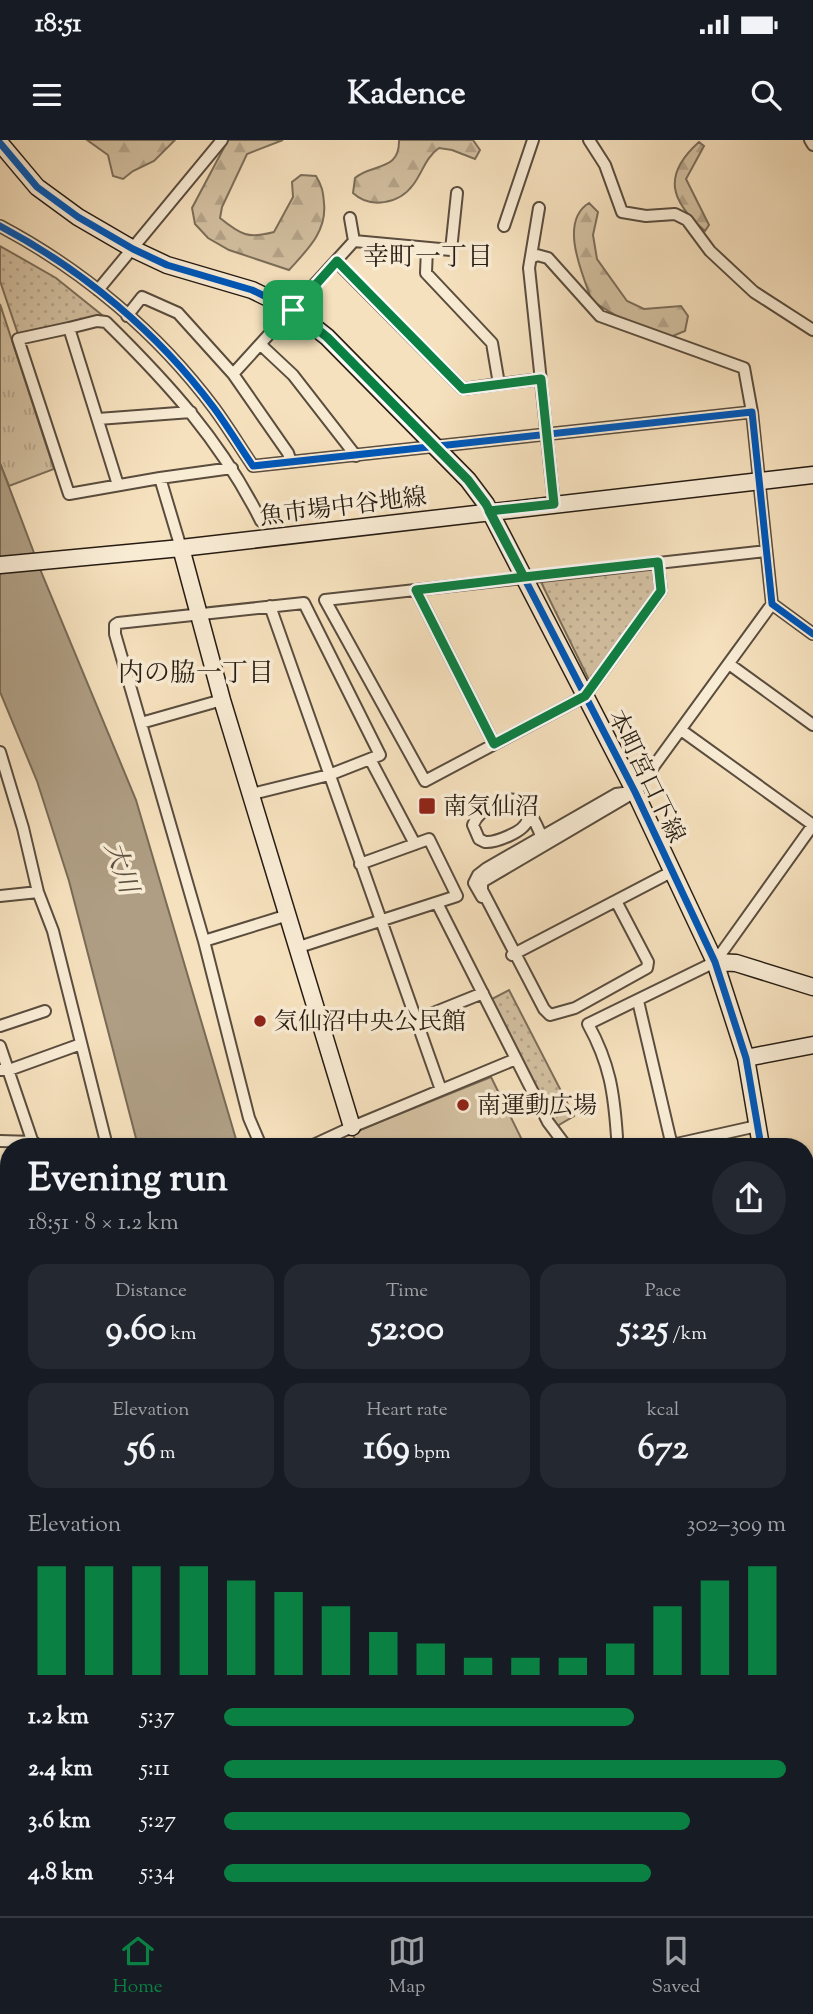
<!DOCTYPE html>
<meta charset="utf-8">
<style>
body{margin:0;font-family:"Sorts Mill Goudy","Noto Serif JP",serif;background:#242831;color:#f1f3f6;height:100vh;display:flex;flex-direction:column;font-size:26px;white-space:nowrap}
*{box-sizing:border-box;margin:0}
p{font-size:23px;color:#9ea1a6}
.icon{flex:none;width:38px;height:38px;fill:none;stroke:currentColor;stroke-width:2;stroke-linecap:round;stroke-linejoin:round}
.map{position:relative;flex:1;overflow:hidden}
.details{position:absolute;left:0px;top:998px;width:814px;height:779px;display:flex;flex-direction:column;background:#171b24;border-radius:28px 28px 0 0;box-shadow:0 2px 5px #0004}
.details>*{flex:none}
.pin{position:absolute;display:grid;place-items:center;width:60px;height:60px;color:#fff;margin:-30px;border-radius:14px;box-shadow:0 4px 10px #0006}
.round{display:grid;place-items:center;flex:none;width:74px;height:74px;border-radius:37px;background:#242831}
.overview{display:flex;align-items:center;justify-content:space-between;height:119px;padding:0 28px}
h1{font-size:38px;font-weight:800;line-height:52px}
.metrics{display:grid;grid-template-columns:repeat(3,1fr);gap:10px;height:119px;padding:7px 28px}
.metrics div{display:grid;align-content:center;border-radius:18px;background:#242831;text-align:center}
.metrics b{font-size:35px;font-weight:800}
.metrics small{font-size:19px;font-weight:400}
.metrics p{font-size:19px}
.chart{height:196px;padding:14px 28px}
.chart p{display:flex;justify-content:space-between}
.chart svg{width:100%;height:126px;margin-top:7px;stroke:#0b8043;stroke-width:6}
ul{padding:0 28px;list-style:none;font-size:23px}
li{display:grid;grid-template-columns:112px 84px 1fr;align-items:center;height:52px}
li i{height:18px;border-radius:9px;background:#0b8043}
.status{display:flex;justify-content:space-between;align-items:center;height:49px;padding:0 35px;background:#171b24;direction:ltr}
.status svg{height:19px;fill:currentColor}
header{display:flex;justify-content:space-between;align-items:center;height:91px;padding:0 28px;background:#171b24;font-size:32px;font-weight:800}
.dock{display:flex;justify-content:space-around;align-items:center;height:98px;border-top:2px solid #363941;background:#171b24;font-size:19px;color:#9ea1a6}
.dock a{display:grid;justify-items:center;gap:4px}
.dock .on{color:#0b8043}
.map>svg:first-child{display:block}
.grass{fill:url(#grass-tufts);stroke:#7c6e5a;stroke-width:2}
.forest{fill:url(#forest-firs);stroke:#7c6e5a;stroke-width:2}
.park{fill:url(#park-dots);stroke:#7c6e5a;stroke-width:2}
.pitch{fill:#d3c0a1;stroke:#7c6e5a;stroke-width:2}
.water{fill:#af9e84;stroke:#786a57;stroke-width:2}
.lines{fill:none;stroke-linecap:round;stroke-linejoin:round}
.street-casing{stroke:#5a4d3e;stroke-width:14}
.secondary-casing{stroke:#261c13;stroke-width:19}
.street{stroke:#f9ecd5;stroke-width:10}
.secondary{stroke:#f9ecd5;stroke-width:16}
.cycleway-casing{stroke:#f9ecd5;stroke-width:11}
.cycleway{stroke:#0057b8;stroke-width:7}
.route-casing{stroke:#fff;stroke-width:14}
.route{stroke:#0b8043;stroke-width:9}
.poi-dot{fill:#8f2418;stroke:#f9ecd5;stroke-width:2.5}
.labels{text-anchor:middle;stroke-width:7;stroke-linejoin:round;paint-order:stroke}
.street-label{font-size:24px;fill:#261c13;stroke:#f9ecd5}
.poi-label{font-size:24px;fill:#261c13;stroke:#f9ecd5;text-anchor:start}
.neighbourhood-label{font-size:26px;fill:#261c13;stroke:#f9ecd5}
.water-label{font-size:26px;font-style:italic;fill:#5d5040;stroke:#f9ecd5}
</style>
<div class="status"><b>18:51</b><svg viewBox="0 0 49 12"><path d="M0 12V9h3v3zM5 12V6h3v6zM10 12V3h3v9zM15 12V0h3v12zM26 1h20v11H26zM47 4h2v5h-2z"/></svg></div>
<header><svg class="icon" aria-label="menu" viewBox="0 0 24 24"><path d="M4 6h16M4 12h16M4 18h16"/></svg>Kadence<svg class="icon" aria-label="search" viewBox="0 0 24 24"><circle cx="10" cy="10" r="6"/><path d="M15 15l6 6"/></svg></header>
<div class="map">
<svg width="813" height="1776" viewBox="0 0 813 1776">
<defs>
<pattern id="grass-tufts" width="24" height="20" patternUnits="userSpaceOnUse" patternTransform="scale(1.75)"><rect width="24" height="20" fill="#d3c0a1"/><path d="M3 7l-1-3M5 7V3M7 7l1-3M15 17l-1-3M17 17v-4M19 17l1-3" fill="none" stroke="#b5a48a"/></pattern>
<pattern id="forest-firs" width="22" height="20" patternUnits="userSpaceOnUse" patternTransform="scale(1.75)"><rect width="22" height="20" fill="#d3c0a1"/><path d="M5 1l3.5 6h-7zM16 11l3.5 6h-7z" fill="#b5a48a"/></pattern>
<pattern id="park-dots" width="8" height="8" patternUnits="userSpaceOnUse" patternTransform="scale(1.75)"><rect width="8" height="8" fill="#d3c0a1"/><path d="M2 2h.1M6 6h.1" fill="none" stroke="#b5a48a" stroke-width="1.8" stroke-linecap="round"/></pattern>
</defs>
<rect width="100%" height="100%" fill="#f6e1be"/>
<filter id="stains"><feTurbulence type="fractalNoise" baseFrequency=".00286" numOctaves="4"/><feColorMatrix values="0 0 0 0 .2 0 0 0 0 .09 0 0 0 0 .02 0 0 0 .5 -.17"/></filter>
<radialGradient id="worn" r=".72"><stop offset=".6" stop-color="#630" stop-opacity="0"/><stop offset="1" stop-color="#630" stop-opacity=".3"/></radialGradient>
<!-- grass -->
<path class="grass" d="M0,164l54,165 -45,17 -9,-22z"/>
<!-- forest -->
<path class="forest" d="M87,0h88l-21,21 -21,10 -10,8 -10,-3 -5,-21z
M228,0h55l-36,14 -25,53 -2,11c21,17 28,21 54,14l19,-35 -1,-15 9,-7 15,1c6,10 7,15 8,27 3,29 -17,47 -35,67l-60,-20 -21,-12 -13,-14 -3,-16z
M399,0h74l7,10 -5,9 -23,-9 -13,-2c-14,10 -16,24 -26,37 -14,19 -43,24 -60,8l2,-15c17,-15 45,-6 44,-38z
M699,2l5,4 -18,33 23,46 -4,6c-35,-30 -43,-56 -6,-89z
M589,63l9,9 -5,23 4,24 30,42 17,8 37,-3 7,10 -3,15 -17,7 -51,-22 -25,-15c-9,-26 -34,-79 -3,-98z"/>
<!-- park -->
<path class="park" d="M0,106l56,32 46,37 -84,19 -18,-53z
M654,428l3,21 -67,93 -51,-104z
M509,850l65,126 -17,10 -67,-126z"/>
<!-- pitch -->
<path class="pitch" d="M491,937l34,69h-167l-6,-13z"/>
<!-- water -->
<path class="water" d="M0,323l42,111 94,226 102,346h-100l-69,-265 -32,-100 -37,-89z
M0,1220l9,6v56l-9,-6z
M554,1768h103l5,8h-103z"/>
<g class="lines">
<!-- street casing -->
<g class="street-casing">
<path id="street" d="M589,0l16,25 17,47 24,4 29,-2 12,6 23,31 44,41 59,38
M810,0l3,5
M539,68l-10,60 25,236
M0,86c83,44 158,107 214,182 14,19 26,39 39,58l499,-54 20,192 41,30
M504,86l29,-86
M354,101l97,9 6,-57
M531,118l6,-3 11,3 52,58 144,52 8,44
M336,121l127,128 36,-5 -7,-41 -66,-70 1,-25
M98,150l124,-150
M127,176l15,-19 36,16 55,61 55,79 3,9
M69,188l-51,11 51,155 91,-16
M261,205l32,30 63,81
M233,234l121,-133 -4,-23
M499,244l42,-5
M98,279l93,-7
M118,345l-49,-157 28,-7 9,1c63,62 115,119 155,199
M181,408l-21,-70 72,-10
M658,423l3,28 -76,105 -160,85 -100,-181c147,-16 294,-33 441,-49
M416,450l78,154
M270,466l171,484
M729,524l84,61
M141,583l81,-23
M681,590l132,95
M0,612l23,76 15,64 15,39 54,215
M370,619l45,85
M252,654l77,-19 51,-20 -76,-152 -186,20 -3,2v9l89,307 84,-26
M525,669c2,4 3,7 2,12 -3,11 -32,22 -42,21l-6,-3 -6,-14c4,-10 10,-14 20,-19 7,-3 15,-8 22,-6 13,4 25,30 28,43
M0,756l38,-4
M482,757l-8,-14 4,-8 9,-7 129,-74 15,-2
M616,761l32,61 -1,6 -72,40 -25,7 -6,-6 -62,-119v-8l153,-90 137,-188
M437,763l111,219 18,24
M204,801l45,177 12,28
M299,807l158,-51 -28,-57 -69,25
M512,815l161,-84
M638,861l34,145
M416,880l67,-27
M0,886l45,-15
M0,906l34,100
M0,930h9l72,-26
M617,997c-3,-44 -7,-73 -29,-113l127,-62 98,-137
M0,1001l34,1
M672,1005l85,-19
M311,1006l41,-19 164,-68
M805,1046l8,-2
M0,1073l9,1
M0,1146h9
M0,1194l9,6
M805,1286l8,2
M0,1312l9,6
M0,1409l9,-10
M805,1616l8,-12
M0,1629l9,1
M805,1711l8,6
M471,1768l3,8
M286,1776l10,-8
M376,1776l9,-8"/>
</g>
<!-- secondary casing -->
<g class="secondary-casing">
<path id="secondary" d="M0,3l37,44 41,30 55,32 34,16 85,25 41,20 34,27 141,143 18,24 149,288 80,170 31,96 15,88
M181,408l41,152 130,427
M0,425l181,-17 632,-73
M715,822l21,1 77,24
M746,918l67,-13
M805,1219l8,39
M805,1451l8,-1
M328,1776l9,-8"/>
</g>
<!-- street -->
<use href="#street" class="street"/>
<!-- secondary -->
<use href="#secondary" class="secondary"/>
<!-- cycleway casing -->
<g class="cycleway-casing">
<path id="cycleway" d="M0,3l37,44 41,30 55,32 34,16 85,25 41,20 34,27 141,143 18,24 149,288 80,170 31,96 15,88
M0,86c83,44 158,107 214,182 14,19 26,39 39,58l499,-54 20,192 41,30"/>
</g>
<!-- cycleway -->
<use href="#cycleway" class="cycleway"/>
</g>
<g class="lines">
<!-- route casing -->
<g class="route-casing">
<path id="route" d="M293,170l34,27 141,143 18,24 38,73 134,-15 3,29 -76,105 -91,48 -78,-154 108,-13 -35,-66 65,-7 -13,-125 -78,10 -126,-128 -44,49"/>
</g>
<!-- route -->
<use href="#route" class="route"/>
</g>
<!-- markers -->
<g class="poi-dot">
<rect x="418" y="657" width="18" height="18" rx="3.5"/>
<circle cx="260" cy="881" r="7"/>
<circle cx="463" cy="965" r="7"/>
</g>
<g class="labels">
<!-- street labels -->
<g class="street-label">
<text transform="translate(343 366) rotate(-7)" y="8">魚市場中谷地線</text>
<text transform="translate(647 636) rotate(64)" y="8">本町宮口下線</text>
</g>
<!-- poi labels -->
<g class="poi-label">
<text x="443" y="674">南気仙沼</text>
<text x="274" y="889">気仙沼中央公民館</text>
<text x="477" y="973">南運動広場</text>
</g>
<!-- neighbourhood labels -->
<g class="neighbourhood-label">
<text x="428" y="125">幸町一丁目</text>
<text x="196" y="541">内の脇一丁目</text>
</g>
<!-- water labels -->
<g class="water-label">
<text transform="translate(122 727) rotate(71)" y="9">大川</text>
</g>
</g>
<rect width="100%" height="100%" filter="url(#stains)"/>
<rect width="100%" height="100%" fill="url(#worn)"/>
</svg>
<div class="pin" style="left:293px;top:170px;background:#1e9e55"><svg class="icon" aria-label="arrive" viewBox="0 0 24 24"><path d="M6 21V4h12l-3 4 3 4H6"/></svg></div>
<section class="details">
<div class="overview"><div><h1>Evening run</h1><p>18:51 · 8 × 1.2 km</p></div><a class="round"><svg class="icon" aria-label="share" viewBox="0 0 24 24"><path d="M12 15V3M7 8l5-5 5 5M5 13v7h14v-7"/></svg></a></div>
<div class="metrics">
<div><p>Distance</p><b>9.60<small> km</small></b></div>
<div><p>Time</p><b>52:00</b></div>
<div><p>Pace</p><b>5:25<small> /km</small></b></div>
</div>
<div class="metrics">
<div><p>Elevation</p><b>56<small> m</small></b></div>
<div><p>Heart rate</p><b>169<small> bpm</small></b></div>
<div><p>kcal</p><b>672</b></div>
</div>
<div class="chart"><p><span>Elevation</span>302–309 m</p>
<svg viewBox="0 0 160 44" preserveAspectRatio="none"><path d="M5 44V6M15 44V6M25 44V6M35 44V6M45 44V11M55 44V15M65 44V20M75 44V29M85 44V33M95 44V38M105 44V38M115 44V38M125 44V33M135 44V20M145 44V11M155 44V6"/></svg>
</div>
<ul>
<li><b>1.2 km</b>5:37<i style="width:73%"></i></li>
<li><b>2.4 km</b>5:11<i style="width:100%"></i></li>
<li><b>3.6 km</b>5:27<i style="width:83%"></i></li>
<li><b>4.8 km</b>5:34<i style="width:76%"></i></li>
</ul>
</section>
</div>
<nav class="dock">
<a class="on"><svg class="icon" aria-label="home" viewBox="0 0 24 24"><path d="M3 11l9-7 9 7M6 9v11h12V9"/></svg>Home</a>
<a><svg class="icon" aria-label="map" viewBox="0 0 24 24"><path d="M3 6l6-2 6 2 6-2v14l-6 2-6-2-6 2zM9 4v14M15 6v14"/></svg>Map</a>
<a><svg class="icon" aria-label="saved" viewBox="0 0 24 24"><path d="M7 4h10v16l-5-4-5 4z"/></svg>Saved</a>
</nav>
